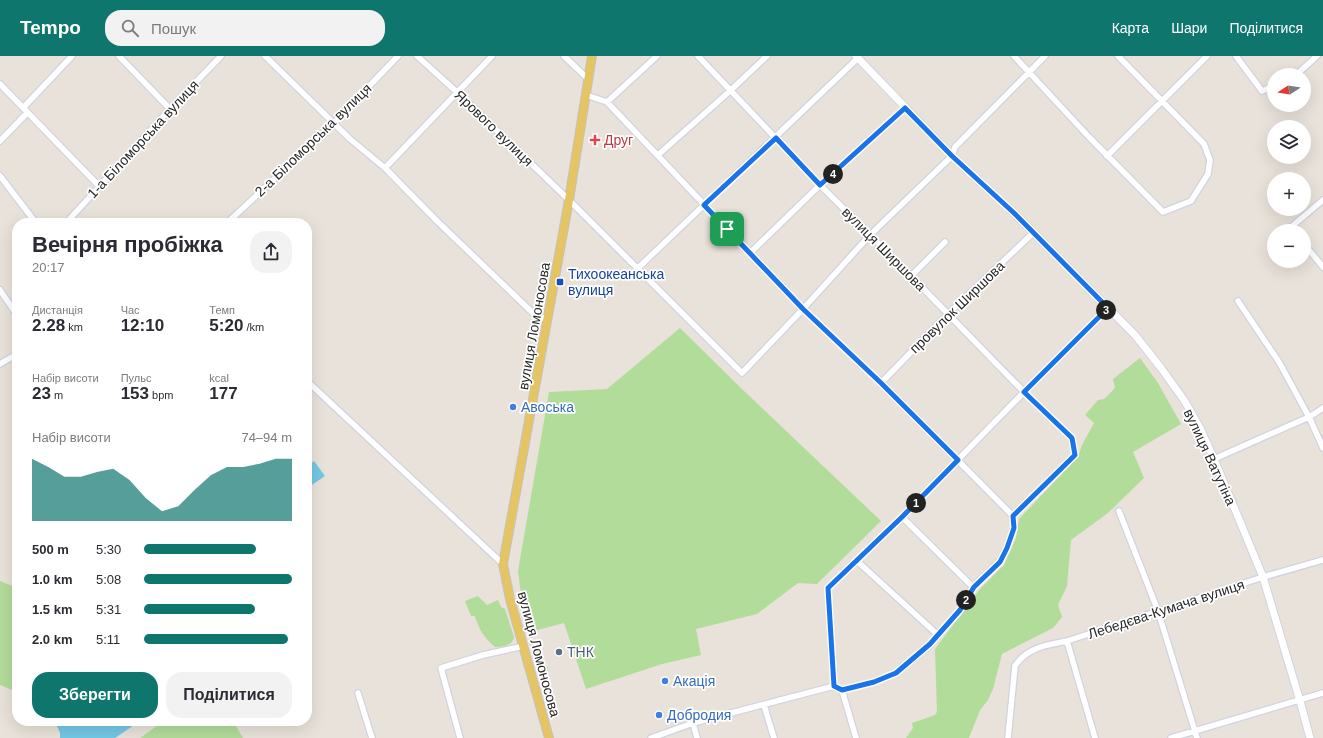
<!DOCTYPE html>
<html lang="uk">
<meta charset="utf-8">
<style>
body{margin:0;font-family:Helvetica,sans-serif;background:#f2f2f3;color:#2b2b33;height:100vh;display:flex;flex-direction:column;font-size:15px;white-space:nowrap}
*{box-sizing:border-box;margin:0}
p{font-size:13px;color:#7c7c81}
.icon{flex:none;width:22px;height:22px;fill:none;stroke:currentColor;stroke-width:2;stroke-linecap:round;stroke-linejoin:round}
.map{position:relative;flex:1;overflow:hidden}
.details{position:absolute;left:12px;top:162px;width:300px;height:508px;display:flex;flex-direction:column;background:#fff;border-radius:16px;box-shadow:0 4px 16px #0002}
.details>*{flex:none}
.needle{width:26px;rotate:258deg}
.controls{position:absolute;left:1267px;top:12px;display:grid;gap:8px}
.controls a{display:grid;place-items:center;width:44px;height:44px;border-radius:50%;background:#fff;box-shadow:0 4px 16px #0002;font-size:20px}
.pin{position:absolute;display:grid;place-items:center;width:34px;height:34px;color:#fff;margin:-17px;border-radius:8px;box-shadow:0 2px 6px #0006}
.km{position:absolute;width:20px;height:20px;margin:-10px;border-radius:50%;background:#222;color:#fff;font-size:11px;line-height:20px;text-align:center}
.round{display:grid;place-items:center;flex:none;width:42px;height:42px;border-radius:16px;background:#f2f2f3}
.headline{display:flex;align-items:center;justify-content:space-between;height:68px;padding:0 20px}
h1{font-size:22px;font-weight:700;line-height:30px}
.figures{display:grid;grid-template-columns:repeat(3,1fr);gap:6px;height:68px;padding:4px 20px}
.figures div{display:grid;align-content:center}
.figures b{font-size:17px;font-weight:700}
.figures small{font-size:11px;font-weight:400}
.figures p{font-size:11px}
.chart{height:112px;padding:8px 20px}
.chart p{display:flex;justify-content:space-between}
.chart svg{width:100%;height:72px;margin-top:4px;fill:#0f766e;opacity:.7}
.cta{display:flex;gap:8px;margin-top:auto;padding:8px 20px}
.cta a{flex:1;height:46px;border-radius:16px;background:#0f766e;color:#fff;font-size:16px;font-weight:700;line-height:46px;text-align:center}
.cta a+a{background:#f2f2f3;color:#2b2b33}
ul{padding:0 20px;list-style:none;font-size:13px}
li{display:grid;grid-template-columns:64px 48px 1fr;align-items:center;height:30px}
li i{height:10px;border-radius:5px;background:#0f766e}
header{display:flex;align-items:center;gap:24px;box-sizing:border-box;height:56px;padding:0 20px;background:#0f766e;color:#fff}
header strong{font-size:19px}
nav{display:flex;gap:22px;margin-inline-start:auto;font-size:14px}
.search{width:280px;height:36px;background:#f2f2f3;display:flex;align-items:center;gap:10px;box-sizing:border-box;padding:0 14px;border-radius:16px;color:#7c7c81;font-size:15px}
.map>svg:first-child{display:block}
.green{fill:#b2dc9a}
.water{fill:#74c8e5}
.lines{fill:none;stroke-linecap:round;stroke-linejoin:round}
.street-casing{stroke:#d0d3e0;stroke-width:8}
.secondary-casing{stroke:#d0d3e0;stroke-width:9}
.primary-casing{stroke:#c3c3c3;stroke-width:10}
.street{stroke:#fff;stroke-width:5.5}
.secondary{stroke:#fff;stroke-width:7}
.primary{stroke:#e5c563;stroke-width:8}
.route-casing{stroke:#fff;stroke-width:8}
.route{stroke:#1a73e8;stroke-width:5}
.health-dot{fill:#e0444e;stroke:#fff;stroke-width:1.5}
.transit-dot{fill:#1a4fb4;stroke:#fff;stroke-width:1.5}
.shop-dot{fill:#3f7fe0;stroke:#fff;stroke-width:1.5}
.service-dot{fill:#5c6f8a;stroke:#fff;stroke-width:1.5}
.labels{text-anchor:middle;stroke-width:3.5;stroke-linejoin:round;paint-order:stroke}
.street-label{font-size:14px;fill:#282828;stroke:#fff}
.health-label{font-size:14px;fill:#be3a42;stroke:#fff;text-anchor:start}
.transit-label{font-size:14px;fill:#164399;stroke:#fff;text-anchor:start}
.shop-label{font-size:14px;fill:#366cbe;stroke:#fff;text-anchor:start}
.service-label{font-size:14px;fill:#4e5e75;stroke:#fff;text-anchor:start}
</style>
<header>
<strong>Tempo</strong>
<div class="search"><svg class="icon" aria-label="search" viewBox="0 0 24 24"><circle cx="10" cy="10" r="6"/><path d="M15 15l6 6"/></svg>Пошук</div>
<nav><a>Карта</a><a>Шари</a><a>Поділитися</a></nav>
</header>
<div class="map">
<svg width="1323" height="682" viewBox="0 0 1323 682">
<rect width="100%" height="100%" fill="#e9e2da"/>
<!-- green -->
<path class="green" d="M680,272l62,61 139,132 -64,63 -19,-1 -41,31 -61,15 5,26 -39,9 -76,25 -22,-66 -34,9 -8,-30 -4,-31 31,-179 58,-3z
M1140,302l18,25 23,41 -48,28 11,26 -36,35 -37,27 -4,46 -9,19 4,12 -9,11 -51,26 -9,35 -5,11 -8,10 -11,28h-63l7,-10 -1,-5 23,-8 2,-3 -2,-63 45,-60 24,-24 12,-27 3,-19 59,-62 4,-12 12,-22 -9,-8 13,-15 6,-1 11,-11 -2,-9z
M0,525l17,7v104l-17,-7z
M478,540l9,9 11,-5 3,7 4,2 9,28c-2,9 -11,10 -19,10 -10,-8 -17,-19 -20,-31h-4l-6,-15z
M536,584l6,4 -3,4 4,15 5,4v3l-7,7 -11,-33 1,-3z
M164,665h69l10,17h-103z"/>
<!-- water -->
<path class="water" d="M314,405l11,15 -16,11 -2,-4v-17z
M60,665h80l-25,17h-55v-5l-4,-9z"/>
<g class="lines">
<!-- street casing -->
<g class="street-casing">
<path id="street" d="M119,0l51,53
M265,0l85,83 35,29 52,53 99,95 12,3
M417,0l41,37 111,107 173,173 61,-64 67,-74 82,-79 3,-9 90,-91
M564,0l24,23
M698,0l122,129 91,91 113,116 48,46 3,17 -62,61
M1014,0l74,80 75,76 28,-11 17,-27 2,-14 -6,-16 -86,-88
M1236,0l26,35 12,-5
M1296,19l21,-19
M0,28l99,102
M586,39l21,7 196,207 78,74 132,133
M607,46l50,-46
M23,52l49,-52
M0,85l27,-28
M658,99l73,-65 36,-34
M1107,100l100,-100
M385,112l107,-112
M0,120l36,47
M66,167l104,-114 51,-53
M227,167l107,-100 64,-67
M1294,175l-3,-4 32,-27
M1304,188l19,23
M750,197l70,-68 85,-77
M638,212l220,-210
M911,220l34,-34
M0,234l17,25
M1238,245l41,61 30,55 14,31
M0,308l17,-10
M307,325l196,183
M881,327l67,-69 85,-81
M1214,403l95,-42 14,-9
M1119,455l39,100 39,127
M902,461l71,70
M857,505l81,74
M1067,585l28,97
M842,634l32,-8 22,-9 35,-29 29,-34 13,-23 27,-26 7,-13 7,-20 -1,-12
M358,637l14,45
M764,649l10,33
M693,667l4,15
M460,682l-19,-70 42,-13 41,-9
M651,682l42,-15 141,-37
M856,682l-14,-48 -8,-4 -6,-98 74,-71 122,-125 84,-84
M1008,682l7,-72c12,-19 32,-21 52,-25l196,-64 60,-17
M1171,682l152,-45"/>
</g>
<!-- secondary casing -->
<g class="secondary-casing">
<path id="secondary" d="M856,0l96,100 62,57 121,122 26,33 23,32 16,28 14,31 49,118 37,124 10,37"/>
</g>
<!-- primary casing -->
<g class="primary-casing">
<path id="primary" d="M549,682l-39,-139 -7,-35 66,-364 23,-144"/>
</g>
<!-- street -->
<use href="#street" class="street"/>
<!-- secondary -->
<use href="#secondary" class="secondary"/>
<!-- primary -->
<use href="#primary" class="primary"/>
</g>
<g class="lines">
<!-- route casing -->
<g class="route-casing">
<path id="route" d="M905,52l47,48 62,57 94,95 -84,84 48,46 3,17 -62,61 1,12 -7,20 -7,14 -26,25 -14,23 -30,34 -34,29 -22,9 -32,8 -8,-4 -6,-98 74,-71 56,-57 -77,-77 -78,-74 -99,-104 72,-67 44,47z"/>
</g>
<!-- route -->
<use href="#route" class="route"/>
</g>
<!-- markers -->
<path class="health-dot" d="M593 78h4v4h4v4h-4v4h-4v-4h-4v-4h4z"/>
<rect class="transit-dot" x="556" y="222" width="8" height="8" rx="2"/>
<g class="shop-dot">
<circle cx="513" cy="351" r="4"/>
<circle cx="665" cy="625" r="4"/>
<circle cx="659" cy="659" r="4"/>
</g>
<circle class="service-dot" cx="559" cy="596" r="4"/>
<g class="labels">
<!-- street labels -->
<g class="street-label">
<text transform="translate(494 72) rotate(44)" y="5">Ярового вулиця</text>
<text transform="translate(143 83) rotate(-47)" y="5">1-а Біломорська вулиця</text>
<text transform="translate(313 84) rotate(-44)" y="5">2-а Біломорська вулиця</text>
<text transform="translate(884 193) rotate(45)" y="5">вулиця Ширшова</text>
<text transform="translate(957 251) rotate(-44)" y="5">провулок Ширшова</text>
<text transform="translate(534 270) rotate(-80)" y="5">вулиця Ломоносова</text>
<text transform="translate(1210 401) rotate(65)" y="5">вулиця Ватутіна</text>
<text transform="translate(1166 553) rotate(-18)" y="5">Лебедєва-Кумача вулиця</text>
<text transform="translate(539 598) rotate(75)" y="5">вулиця Ломоносова</text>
</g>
<!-- health labels -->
<g class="health-label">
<text x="604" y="89">Друг</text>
</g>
<!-- transit labels -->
<g class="transit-label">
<text x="568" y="223">Тихоокеанська<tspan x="568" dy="16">вулиця</tspan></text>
</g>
<!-- shop labels -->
<g class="shop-label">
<text x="521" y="356">Авоська</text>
<text x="673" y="630">Акація</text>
<text x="667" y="664">Добродия</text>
</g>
<!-- service labels -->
<g class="service-label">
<text x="567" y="601">ТНК</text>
</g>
</g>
</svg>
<div class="controls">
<a><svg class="needle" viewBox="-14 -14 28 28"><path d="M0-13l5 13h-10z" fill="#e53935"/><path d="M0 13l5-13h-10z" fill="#7c7c81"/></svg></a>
<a><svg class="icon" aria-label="layers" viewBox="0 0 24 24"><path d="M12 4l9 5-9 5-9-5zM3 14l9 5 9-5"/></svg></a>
<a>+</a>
<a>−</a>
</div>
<div class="pin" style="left:727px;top:173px;background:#1e9e55"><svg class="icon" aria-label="arrive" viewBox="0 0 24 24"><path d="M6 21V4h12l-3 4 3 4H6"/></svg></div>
<b class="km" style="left:916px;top:447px">1</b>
<b class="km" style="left:966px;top:544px">2</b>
<b class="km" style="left:1106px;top:254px">3</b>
<b class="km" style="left:833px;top:118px">4</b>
<section class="details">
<div class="headline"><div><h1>Вечірня пробіжка</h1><p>20:17</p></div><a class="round"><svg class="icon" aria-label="share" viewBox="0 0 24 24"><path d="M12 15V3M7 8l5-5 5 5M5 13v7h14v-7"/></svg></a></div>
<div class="figures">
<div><p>Дистанція</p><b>2.28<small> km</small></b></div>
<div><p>Час</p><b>12:10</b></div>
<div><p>Темп</p><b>5:20<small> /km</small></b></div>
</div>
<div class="figures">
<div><p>Набір висоти</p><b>23<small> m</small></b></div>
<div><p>Пульс</p><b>153<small> bpm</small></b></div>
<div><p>kcal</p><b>177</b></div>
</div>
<div class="chart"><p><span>Набір висоти</span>74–94 m</p>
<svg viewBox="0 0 160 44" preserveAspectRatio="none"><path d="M0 44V6L10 11L20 17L30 17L40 14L50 12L60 19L70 30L80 38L90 35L100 25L110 16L120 11L130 11L140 9L150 6L160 6V44z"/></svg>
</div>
<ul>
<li><b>500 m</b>5:30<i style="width:76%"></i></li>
<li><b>1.0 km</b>5:08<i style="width:100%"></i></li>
<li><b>1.5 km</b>5:31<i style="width:75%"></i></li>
<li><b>2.0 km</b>5:11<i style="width:97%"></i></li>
</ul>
<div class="cta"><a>Зберегти</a><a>Поділитися</a></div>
</section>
</div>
